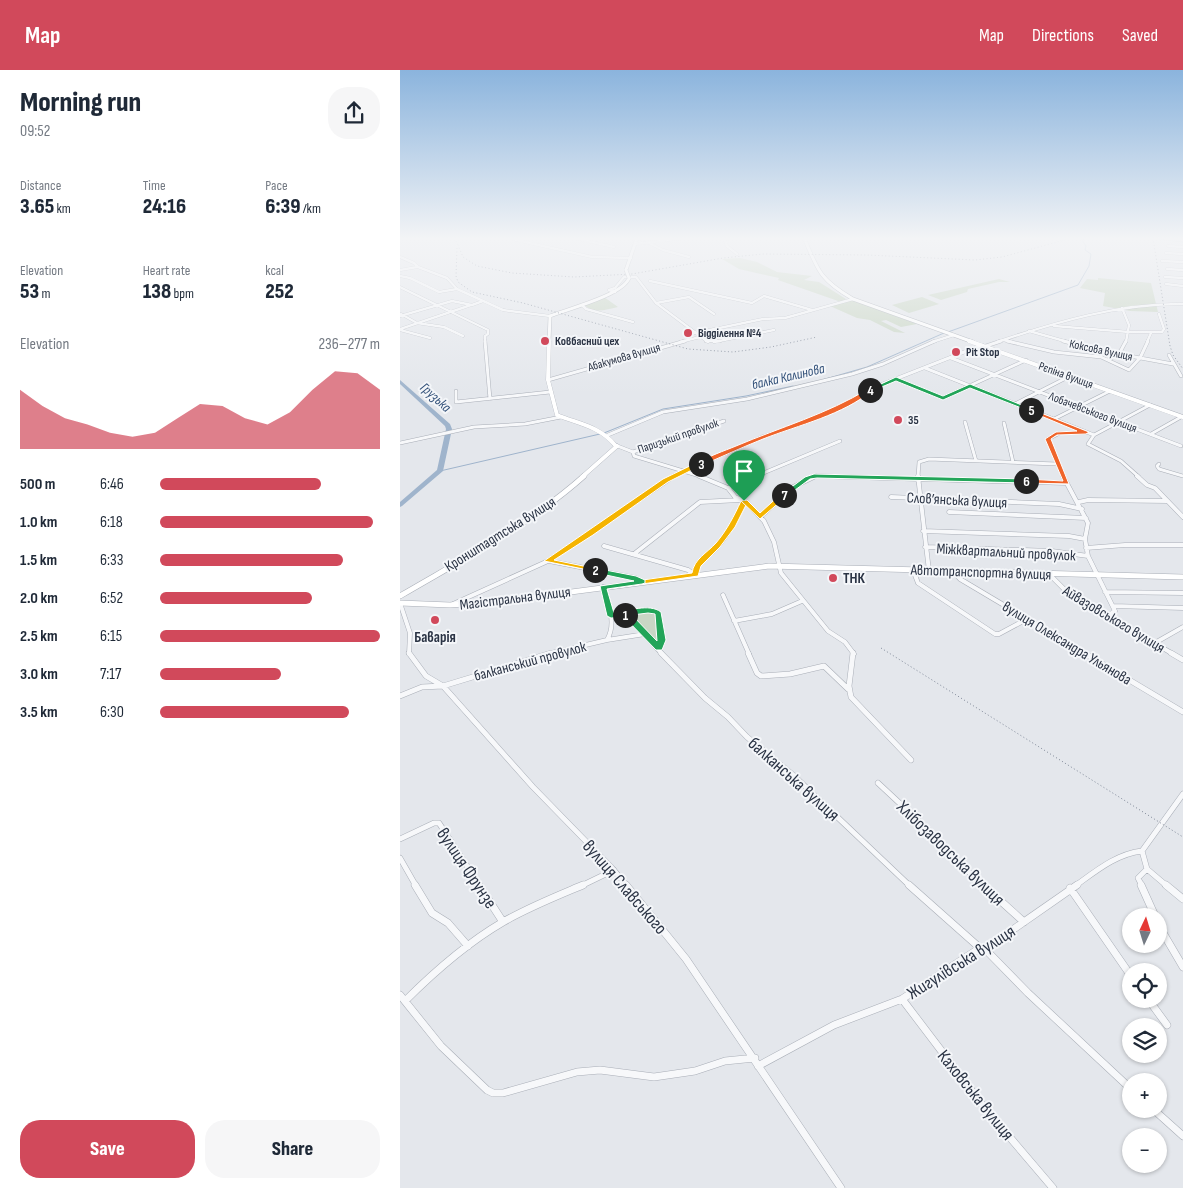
<!DOCTYPE html>
<meta charset="utf-8">
<style>
body{margin:0;font-family:"Sofia Sans Condensed",sans-serif;background:#f6f6f7;color:#1f2937;height:100vh;display:flex;flex-direction:column;font-size:19px;white-space:nowrap}
*{box-sizing:border-box;margin:0}
p{font-size:16px;color:#747a83}
.icon{flex:none;width:28px;height:28px;fill:none;stroke:currentColor;stroke-width:2;stroke-linecap:round;stroke-linejoin:round}
.map{position:relative;flex:1;overflow:hidden}
.side{display:flex;flex-direction:column;background:#fff;width:400px}
.side>*{flex:none}
.needle{width:32px;rotate:4deg}
.buttons{position:absolute;left:722px;top:838px;display:grid;gap:10px}
.buttons a{display:grid;place-items:center;width:45px;height:45px;border-radius:50%;background:#fff;box-shadow:0 1px 4px #0004;font-size:25px}
.pin{position:absolute;display:grid;place-items:center;width:42px;height:42px;color:#fff;margin:-51px -21px;border-radius:50% 50% 50% 0;rotate:-45deg;box-shadow:0 0 5px #0007}
.pin .icon{rotate:45deg}
.km{position:absolute;width:25px;height:25px;margin:-12px;border-radius:50%;background:#222;color:#fff;font-size:14px;line-height:25px;text-align:center}
.round{display:grid;place-items:center;flex:none;width:52px;height:52px;border-radius:20px;background:#f6f6f7}
.headline{display:flex;align-items:center;justify-content:space-between;height:85px;padding:0 20px}
h1{font-size:28px;font-weight:800;line-height:38px}
.metrics{display:grid;grid-template-columns:repeat(3,1fr);gap:8px;height:85px;padding:5px 20px}
.metrics div{display:grid;align-content:center}
.metrics b{font-size:21px;font-weight:800}
.metrics small{font-size:14px;font-weight:400}
.metrics p{font-size:14px}
.chart{height:140px;padding:10px 20px}
.chart p{display:flex;justify-content:space-between}
.chart svg{width:100%;height:90px;margin-top:5px;fill:#d1495b;opacity:.7}
.cta{display:flex;gap:10px;margin-top:auto;padding:10px 20px}
.cta a{flex:1;height:58px;border-radius:20px;background:#d1495b;color:#fff;font-size:20px;font-weight:800;line-height:58px;text-align:center}
.cta a+a{background:#f6f6f7;color:#1f2937}
ul{padding:0 20px;list-style:none;font-size:16px}
li{display:grid;grid-template-columns:80px 60px 1fr;align-items:center;height:38px}
li i{height:12px;border-radius:6px;background:#d1495b}
header{display:flex;align-items:center;gap:30px;box-sizing:border-box;height:70px;padding:0 25px;background:#d1495b;color:#fff}
header strong{font-size:24px}
nav{display:flex;gap:28px;margin-inline-start:auto;font-size:18px}
main{display:flex;flex:1;min-height:0}
.map>svg:first-child{display:block}
.green{fill:#c9d6c5}
.lines{fill:none;stroke-linecap:round;stroke-linejoin:round}
.stream{stroke:#9fb4cc;stroke-width:1}
.river{fill:#9fb4cc;fill-rule:evenodd}
.street-far4-casing{stroke:#a9aeb7;stroke-width:3}
.street-far3-casing{stroke:#a9aeb7;stroke-width:4}
.street-far2-casing{stroke:#a9aeb7;stroke-width:5}
.street-far1-casing{stroke:#a9aeb7;stroke-width:6}
.street-casing{stroke:#a9aeb7;stroke-width:8}
.secondary-far2-casing{stroke:#a9aeb7;stroke-width:4}
.secondary-far1-casing{stroke:#a9aeb7;stroke-width:4.5}
.secondary-casing{stroke:#a9aeb7;stroke-width:6}
.street-far4{stroke:#f7f8fa;stroke-width:2.5}
.street-far3{stroke:#f7f8fa;stroke-width:3}
.street-far2{stroke:#f7f8fa;stroke-width:4}
.street-far1{stroke:#f7f8fa;stroke-width:5}
.street{stroke:#f7f8fa;stroke-width:7}
.secondary-far2{stroke:#fff;stroke-width:3}
.secondary-far1{stroke:#fff;stroke-width:4}
.secondary{stroke:#fff;stroke-width:5}
.rail{stroke:#7d8696;stroke-width:1;stroke-dasharray:1 2.5;stroke-linecap:butt}
.secondary-bridge-casing{stroke:#a9aeb7;stroke-width:4;stroke-linecap:butt}
.secondary-bridge{stroke:#fff;stroke-width:3}
.split-1{fill:#f5b400;stroke:#fff}
.split-2{fill:#22a559;stroke:#fff;fill-rule:evenodd}
.split-3{fill:#f5b400;stroke:#fff}
.split-4{fill:#f0652b;stroke:#fff}
.split-5{fill:#22a559;stroke:#fff}
.split-6{fill:#f0652b;stroke:#fff}
.split-7{fill:#22a559;stroke:#fff}
.split-8{fill:#f5b400;stroke:#fff}
.poi-dot{fill:#d1495b;stroke:#f4f6f9;stroke-width:2}
.labels{text-anchor:middle;stroke-width:4;stroke-linejoin:round;paint-order:stroke}
.far-poi-label{font-size:12px;font-weight:bold;fill:#2b3445;stroke:#f4f6f9;text-anchor:start}
.far-street-label{font-size:12px;fill:#2b3445;stroke:#f4f6f9}
.far-water-label{font-size:14px;font-style:italic;fill:#34527a;stroke:#f4f6f9}
.street-label{font-size:15px;fill:#2b3445;stroke:#f4f6f9}
.poi-label{font-size:15px;font-weight:bold;fill:#2b3445;stroke:#f4f6f9;text-anchor:start}
.near-street-label{font-size:18px;fill:#2b3445;stroke:#f4f6f9}
</style>
<header>
<strong>Map</strong>
<nav><a>Map</a><a>Directions</a><a>Saved</a></nav>
</header>
<main>
<section class="side">
<div class="headline"><div><h1>Morning run</h1><p>09:52</p></div><a class="round"><svg class="icon" aria-label="share" viewBox="0 0 24 24"><path d="M12 15V3M7 8l5-5 5 5M5 13v7h14v-7"/></svg></a></div>
<div class="metrics">
<div><p>Distance</p><b>3.65<small> km</small></b></div>
<div><p>Time</p><b>24:16</b></div>
<div><p>Pace</p><b>6:39<small> /km</small></b></div>
</div>
<div class="metrics">
<div><p>Elevation</p><b>53<small> m</small></b></div>
<div><p>Heart rate</p><b>138<small> bpm</small></b></div>
<div><p>kcal</p><b>252</b></div>
</div>
<div class="chart"><p><span>Elevation</span>236–277 m</p>
<svg viewBox="0 0 160 44" preserveAspectRatio="none"><path d="M0 44V15L10 23L20 29L30 32L40 36L50 38L60 36L70 29L80 22L90 23L100 29L110 32L120 26L130 15L140 6L150 7L160 15V44z"/></svg>
</div>
<ul>
<li><b>500 m</b>6:46<i style="width:73%"></i></li>
<li><b>1.0 km</b>6:18<i style="width:97%"></i></li>
<li><b>1.5 km</b>6:33<i style="width:83%"></i></li>
<li><b>2.0 km</b>6:52<i style="width:69%"></i></li>
<li><b>2.5 km</b>6:15<i style="width:100%"></i></li>
<li><b>3.0 km</b>7:17<i style="width:55%"></i></li>
<li><b>3.5 km</b>6:30<i style="width:86%"></i></li>
</ul>
<div class="cta"><a>Save</a><a>Share</a></div>
</section>
<div class="map">
<svg width="783" height="1118" viewBox="0 0 783 1118">
<rect width="100%" height="100%" fill="#e4e7ec"/>
<!-- green -->
<path class="green" d="M340,188l17,4 20,10 35,4 -8,4 15,2 27,17 -5,3 -63,-22 1,-2 -40,-9 -17,-10z
M698,208l53,5 7,29 -28,-1 -27,-5 2,-13 -25,-5 7,-9 11,1z
M599,209l11,3h-11l-31,7 -1,3 -26,8 -13,-5z
M204,227l14,10c-13,3 -24,7 -34,-2z
M522,227l17,7 -30,9 -17,-8z
M452,230l65,24 -16,3 -15,-7 -5,1 24,12 -11,-1 -24,-12 -13,-2 -27,-12z
M247,542l9,2 4,27 -2,4 -28,-30z"/>
<g class="lines">
<!-- stream -->
<path class="stream" d="M750,168l33,4
M682,170l6,-2
M548,262l130,-47 11,-19 2,-12 -6,-4 1,-4 -4,-6 -5,-2
M422,310l45,-13 77,-34
M204,363l59,-24 83,-13 47,-10
M40,401l160,-37"/>
<!-- river -->
<path class="river" d="M0,310l50,44 2,5 -9,42 -41,35 -2,1v-5l37,-32 9,-41 -1,-3 -45,-42z"/>
<!-- street-far4 casing -->
<g class="street-far4-casing">
<path id="street-far4" d="M174,168l40,9
M324,168l3,8 10,8
M116,170l76,17 39,1
M249,173l14,7 26,7
M235,174l50,-6
M768,176l15,1
M766,183l17,1
M0,187l14,6 4,4 29,11 10,11 46,21 47,6
M762,191l21,1
M767,199l16,1
M0,200l17,-3
M0,206l10,2 29,14 18,-3
M765,207l18,1
M250,211l102,22 12,-7 48,14
M766,214l17,2
M0,217l88,43v4l-3,2v6
M215,222l-6,-2 6,-2 9,-11h12l20,26 52,39
M256,233l33,-6 25,17
M182,235l4,4 47,13
M722,238l7,17 -3,17
M1,244l16,9 27,4 19,9
M0,246l52,-15 20,4 11,-4
M654,256l75,6h33l2,-3 -5,-15
M0,259l71,-24
M0,260l30,8
M629,261l39,11
M295,263l68,-14 22,-1 68,-19
M604,270l8,2
M280,272l20,-5
M314,272l60,-12
M532,272l22,-7
M597,272c59,-20 124,-39 186,-38
M747,272l4,-9"/>
</g>
<!-- street-far3 casing -->
<g class="street-far3-casing">
<path id="street-far3" d="M85,271l5,58
M306,271h14
M607,271l47,11 47,5 28,13 11,-12 8,-17
M663,271l34,9 76,14
M586,276l15,-5
M769,285l12,21
M551,288l230,88
M709,289l10,-5 7,-13
M525,298l169,67
M496,309l47,19 83,-38
M148,310l137,-39
M56,321v11l94,-10
M615,334l55,-28
M654,349l56,-28
M565,352l11,39
M604,353l9,39
M751,364l30,-17
M208,365l55,-23 84,-13 105,-25 31,-10 52,-23
M0,373l74,-16 51,-3 36,-7
M215,375l18,7 1,4 69,21
M233,382l91,-31
M759,394l-2,2 2,3 24,7
M272,407l90,-40 52,-18 38,-18 23,-14 107,-42
M354,407l86,-36
M412,407h49
M518,407l1,-15 10,-3 128,5
M664,407l-16,-38 12,-6h26
M739,407l-18,-16 -33,-17 6,-9 56,-30"/>
</g>
<!-- street-far2 casing -->
<g class="street-far2-casing">
<path id="street-far2" d="M299,406l29,12 7,9 10,4 19,20 10,21 7,31 47,58 17,11 9,12
M416,406l251,7
M518,406l11,95
M663,406l25,47 -3,16 3,17 27,55 -8,5
M737,406l10,9 8,3 28,29
M328,418l29,-12
M491,427l168,7 23,5
M679,432l9,-2 80,1
M549,442l137,6
M360,447l33,-30 23,-11
M523,461l146,5 16,3
M204,476l84,24 7,5c0,-12 10,-17 18,-24 15,-14 23,-33 32,-50
M525,477l127,4 36,5
M686,478l39,-3h58
M234,484l66,-52 40,-2
M149,491l87,17 6,4
M513,500l5,13 77,51h4l28,-15
M553,501l7,8 126,75
M649,504l17,17 107,63
M705,522l78,1
M323,525l26,59
M0,533l10,30 -1,21
M53,534l95,-43 126,-85
M713,536l70,2
M227,544l20,-4 11,3 3,27 -2,8
M211,546l16,-2 35,40
M334,551l38,-7 30,-13
M207,570l38,-6
M753,574l30,-17
M147,584l60,-14c10,-17 1,-36 -4,-53"/>
</g>
<!-- street-far1 casing -->
<g class="street-far1-casing">
<path id="street-far1" d="M9,583l17,23 17,10 90,101 79,81 15,18
M261,583l44,45 23,19 19,20 46,38 117,111
M348,583l9,20 4,3 29,-2 34,-8 24,23
M453,583l-4,33 2,11 60,63
M684,583l99,59
M771,583l12,7
M0,626l22,-9 21,-1 108,-33
M478,713l59,55 12,16 35,32
M0,769l34,-16h5l41,63
M742,781l5,18 20,17
M0,788l16,28
M181,816l33,-16
M675,816c21,-15 41,-32 67,-35l41,-57
M742,816l-4,-8 9,-9"/>
</g>
<!-- street casing -->
<g class="street-casing">
<path id="street" d="M15,815l17,28 16,10 20,23
M79,815l24,37
M226,815l60,74 155,229
M509,815l71,63
M583,815l41,37
M741,815l14,31
M766,815l17,14
M670,818l61,88
M759,856l24,41
M585,879l43,44 103,96
M0,925l41,51 46,44 6,3h10l74,-21 23,-2 54,7 41,-6 30,-10 30,-3
M502,929l82,108 69,81
M748,929l19,26
M5,931c30,-30 62,-58 98,-79 26,-15 54,-26 80,-37
M358,996l76,-41 68,-26 78,-51 5,1 92,-64
M753,1039l30,27"/>
</g>
<!-- secondary-far2 casing -->
<g class="secondary-far2-casing">
<path id="secondary-far2" d="M407,168l-2,2c13,32 17,41 48,59l120,43
M226,200l11,-32
M149,272l1,-26c18,-7 73,-21 79,-38"/>
</g>
<!-- secondary-far1 casing -->
<g class="secondary-far1-casing">
<path id="secondary-far1" d="M149,271l-1,39 9,35c22,9 42,11 58,30
M569,271l214,76
M182,407l35,-31"/>
</g>
<!-- secondary casing -->
<g class="secondary-casing">
<path id="secondary" d="M0,526c63,-37 129,-71 184,-120
M0,533l50,2 44,-3 275,-36 414,11"/>
</g>
<!-- street-far4 -->
<use href="#street-far4" class="street-far4"/>
<!-- street-far3 -->
<use href="#street-far3" class="street-far3"/>
<!-- street-far2 -->
<use href="#street-far2" class="street-far2"/>
<!-- street-far1 -->
<use href="#street-far1" class="street-far1"/>
<!-- street -->
<use href="#street" class="street"/>
<!-- secondary-far2 -->
<use href="#secondary-far2" class="secondary-far2"/>
<!-- secondary-far1 -->
<use href="#secondary-far1" class="secondary-far1"/>
<!-- secondary -->
<use href="#secondary" class="secondary"/>
<!-- rail -->
<path class="rail" d="M55,168l8,19 14,9 35,7 62,4 58,-3 91,-16 40,-4 104,1 108,5 27,-3 70,-19
M753,168l17,108 3,9 10,14
M57,178l-1,28 2,6 14,10 51,11 165,46 45,3 38,-5 46,-10
M481,578l302,189"/>
<!-- secondary-bridge casing -->
<g class="secondary-bridge-casing">
<path id="secondary-bridge" d="M226,200l3,8"/>
</g>
<!-- secondary-bridge -->
<use href="#secondary-bridge" class="secondary-bridge"/>
</g>
<!-- sky -->
<linearGradient id="sky" x2="0" y2="1"><stop stop-color="#8bb4dd"/><stop offset="0.52" stop-color="#f3f4f6"/><stop offset="1" stop-color="#f3f4f6" stop-opacity="0"/></linearGradient>
<rect width="783" height="324" fill="url(#sky)"/>
<!-- split-1 -->
<path class="split-1" d="M344,429l4,2 -13,26 -15,20 -19,19 -3,10 -91,13 7,24 11,-1 4,3 -4,2h-17l-8,-31 92,-13c2,-14 15,-20 24,-30 11,-13 18,-27 25,-42z"/>
<!-- split-2 -->
<path class="split-2" d="M195,498l41,8 9,4v3l-3,1 -35,5 7,24c14,-2 35,-10 47,-1l5,28 -4,10h-6l-32,-33 -13,1 -4,-2 -7,-30 34,-5 -42,-9v-3zM248,543l7,1 2,27 -25,-26z"/>
<!-- split-3 -->
<path class="split-3" d="M298,392l6,2 -36,18 -75,53 -39,25 44,9v3l-54,-11 119,-82z"/>
<!-- split-4 -->
<path class="split-4" d="M468,319l5,1c-30,25 -74,35 -110,49 -20,8 -40,17 -60,26l-6,-1c11,-8 27,-13 39,-18 45,-19 91,-32 132,-57z"/>
<!-- split-5 -->
<path class="split-5" d="M496,307l47,19 27,-12 64,26 -5,1 -59,-23 -27,12 -47,-19 -24,10 -4,-1z"/>
<!-- split-6 -->
<path class="split-6" d="M631,339l58,23 -3,2 -29,1 -6,4 18,45 -43,-1 -3,-2 3,-2 37,2 -18,-42 11,-7 21,-1 -48,-20z"/>
<!-- split-7 -->
<path class="split-7" d="M414,404l212,5 4,2 -4,2 -209,-5 -7,1 -23,17 -6,-1 24,-18z"/>
<!-- split-8 -->
<path class="split-8" d="M382,423l6,2 -28,24 -19,-18 6,-1 13,13z"/>
<!-- markers -->
<g class="poi-dot">
<circle cx="288" cy="263" r="5"/>
<circle cx="145" cy="271" r="5"/>
<circle cx="556" cy="282" r="5"/>
<circle cx="498" cy="350" r="5"/>
<circle cx="433" cy="508" r="5"/>
<circle cx="35" cy="550" r="5"/>
</g>
<g class="labels">
<!-- far-poi labels -->
<g class="far-poi-label">
<text x="298" y="267">Відділення №4</text>
<text x="155" y="275">Ковбасний цех</text>
<text x="566" y="286">Pit Stop</text>
<text x="508" y="354">35</text>
</g>
<!-- far-street labels -->
<g class="far-street-label">
<text transform="translate(701 280) rotate(12)" y="4">Коксова вулиця</text>
<text transform="translate(224 287) rotate(-16)" y="4">Абакумова вулиця</text>
<text transform="translate(666 305) rotate(20)" y="4">Рєпіна вулиця</text>
<text transform="translate(693 342) rotate(21)" y="4">Лобачевського вулиця</text>
<text transform="translate(278 366) rotate(-19)" y="4">Паризький провулок</text>
</g>
<!-- far-water labels -->
<g class="far-water-label">
<text transform="translate(388 306) rotate(-13)" y="5">балка Калинова</text>
<text transform="translate(36 327) rotate(42)" y="5">Грузька</text>
</g>
<!-- street labels -->
<g class="street-label">
<text transform="translate(557 430) rotate(3)" y="5">Слов’янська вулиця</text>
<text transform="translate(100 464) rotate(-32)" y="5">Кронштадтська вулиця</text>
<text transform="translate(606 482) rotate(3)" y="5">Міжквартальний провулок</text>
<text transform="translate(581 502) rotate(2)" y="5">Автотранспортна вулиця</text>
<text transform="translate(115 528) rotate(-7)" y="5">Магістральна вулиця</text>
<text transform="translate(714 549) rotate(31)" y="5">Айвазовського вулиця</text>
<text transform="translate(667 573) rotate(31)" y="5">вулиця Олександра Ульянова</text>
<text transform="translate(130 591) rotate(-15)" y="5">балканський провулок</text>
</g>
<!-- poi labels -->
<g class="poi-label">
<text x="443" y="513">ТНК</text>
<text x="35" y="572" text-anchor="middle">Баварія</text>
</g>
<!-- near-street labels -->
<g class="near-street-label">
<text transform="translate(394 709) rotate(42)" y="6">балканська вулиця</text>
<text transform="translate(551 783) rotate(44)" y="6">Хлібозаводська вулиця</text>
<text transform="translate(67 798) rotate(56)" y="6">вулиця Фрунзе</text>
<text transform="translate(225 817) rotate(49)" y="6">вулиця Славського</text>
<text transform="translate(561 892) rotate(-32)" y="6">Жигулівська вулиця</text>
<text transform="translate(576 1025) rotate(51)" y="6">Каховська вулиця</text>
</g>
</g>
</svg>
<div class="buttons">
<a><svg class="needle" viewBox="-14 -14 28 28"><path d="M0-13l5 13h-10z" fill="#e53935"/><path d="M0 13l5-13h-10z" fill="#747a83"/></svg></a>
<a><svg class="icon" aria-label="locate" viewBox="0 0 24 24"><circle cx="12" cy="12" r="6"/><path d="M12 2v4M12 18v4M2 12h4M18 12h4"/></svg></a>
<a><svg class="icon" aria-label="layers" viewBox="0 0 24 24"><path d="M12 4l9 5-9 5-9-5zM3 14l9 5 9-5"/></svg></a>
<a>+</a>
<a>−</a>
</div>
<div class="pin" style="left:344px;top:431px;background:#1e9e55"><svg class="icon" aria-label="arrive" viewBox="0 0 24 24"><path d="M6 21V4h12l-3 4 3 4H6"/></svg></div>
<b class="km" style="left:225px;top:545px">1</b>
<b class="km" style="left:195px;top:500px">2</b>
<b class="km" style="left:301px;top:394px">3</b>
<b class="km" style="left:470px;top:320px">4</b>
<b class="km" style="left:631px;top:340px">5</b>
<b class="km" style="left:626px;top:411px">6</b>
<b class="km" style="left:384px;top:425px">7</b>
</div>
</main>
